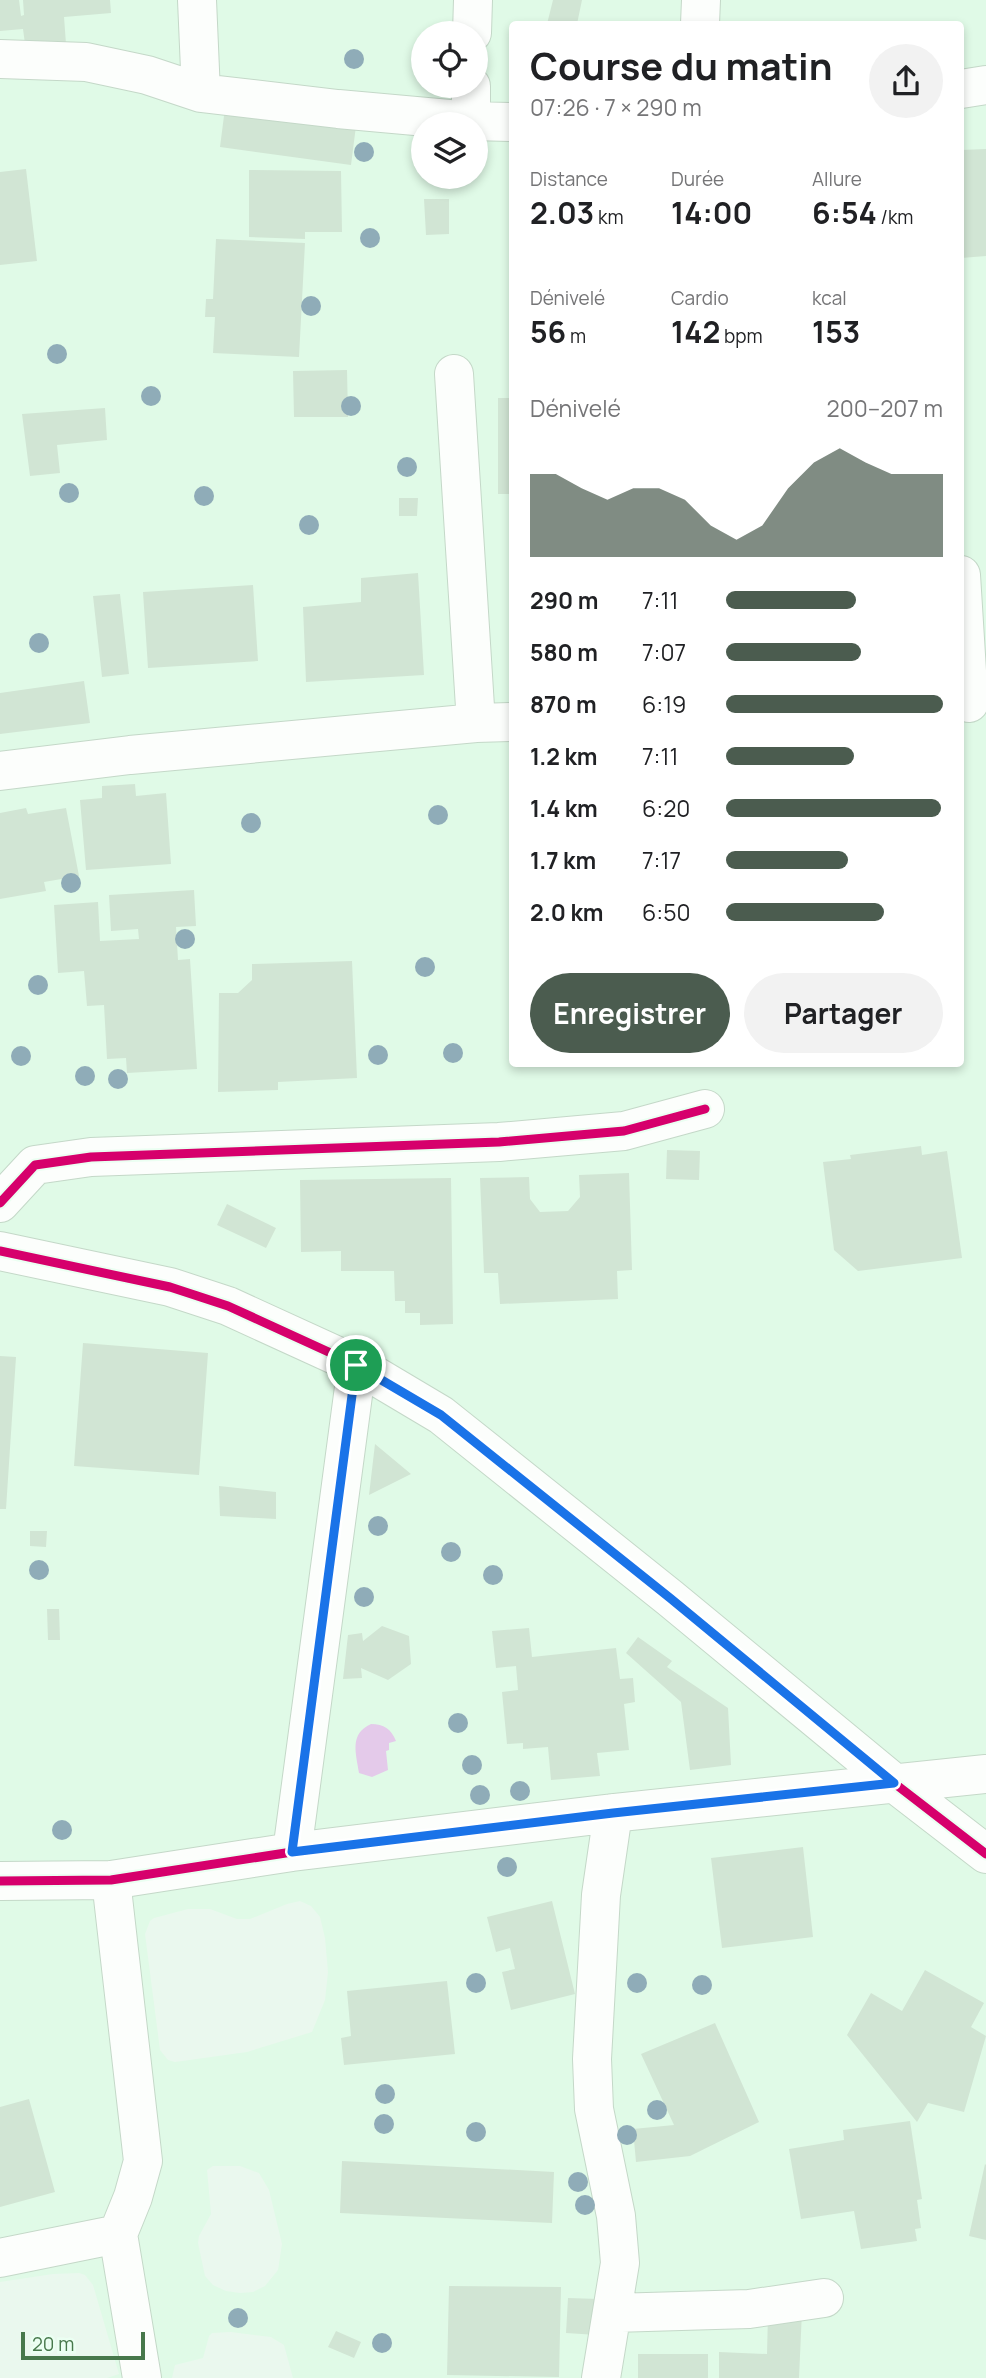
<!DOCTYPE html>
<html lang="fr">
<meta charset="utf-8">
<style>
body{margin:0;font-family:Manrope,sans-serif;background:#f2f2f2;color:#202124;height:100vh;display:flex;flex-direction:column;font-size:26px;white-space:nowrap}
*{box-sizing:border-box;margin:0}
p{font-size:23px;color:#757577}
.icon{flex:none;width:38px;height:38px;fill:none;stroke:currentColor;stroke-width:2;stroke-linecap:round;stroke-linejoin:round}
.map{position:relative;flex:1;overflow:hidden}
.drawer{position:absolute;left:509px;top:21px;width:455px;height:1046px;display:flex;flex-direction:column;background:#fff;border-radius:7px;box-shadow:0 4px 10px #0003}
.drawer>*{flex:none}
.buttons{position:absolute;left:411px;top:21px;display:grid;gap:14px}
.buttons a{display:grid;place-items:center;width:77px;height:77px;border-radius:50%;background:#fff;box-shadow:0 4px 10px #0003;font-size:35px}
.scale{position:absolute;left:21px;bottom:18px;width:124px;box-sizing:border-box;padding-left:7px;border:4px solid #47784b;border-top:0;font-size:19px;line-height:24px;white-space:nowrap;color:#47784b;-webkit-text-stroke:5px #ebfff2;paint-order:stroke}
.pin{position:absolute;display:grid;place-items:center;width:60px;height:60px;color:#fff;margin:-30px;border:4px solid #fff;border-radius:50%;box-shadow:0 2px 7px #0007}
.round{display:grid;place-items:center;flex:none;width:74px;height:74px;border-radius:37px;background:#f2f2f2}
.headline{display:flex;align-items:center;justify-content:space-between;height:119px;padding:0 21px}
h1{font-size:38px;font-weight:700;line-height:52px}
.metrics{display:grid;grid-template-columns:repeat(3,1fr);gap:10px;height:119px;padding:7px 21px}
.metrics div{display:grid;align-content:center}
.metrics b{font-size:30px;font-weight:700}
.metrics small{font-size:19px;font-weight:400}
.metrics p{font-size:19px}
.chart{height:196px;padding:14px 21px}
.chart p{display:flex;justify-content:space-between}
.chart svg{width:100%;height:126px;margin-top:7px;fill:#4b5c4f;opacity:.7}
.action{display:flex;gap:14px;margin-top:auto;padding:14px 21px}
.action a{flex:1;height:80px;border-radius:42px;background:#4b5c4f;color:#fff;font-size:28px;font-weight:700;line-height:80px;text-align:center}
.action a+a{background:#f2f2f2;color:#202124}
ul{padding:0 21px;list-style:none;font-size:23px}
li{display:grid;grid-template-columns:112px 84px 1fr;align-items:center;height:52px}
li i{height:18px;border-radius:9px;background:#4b5c4f}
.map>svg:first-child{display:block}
.residential{fill:#e0fae7;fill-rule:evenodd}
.water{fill:#e4caea}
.building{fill:#d1e5d4}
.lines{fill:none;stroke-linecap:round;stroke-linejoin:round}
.minor-casing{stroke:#c4d8c8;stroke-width:40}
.minor{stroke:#fcfefc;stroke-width:38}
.cycleway-casing{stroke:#ebfff2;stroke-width:13}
.cycleway{stroke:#d6006c;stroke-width:9}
.tree{fill:#8facb8}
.route-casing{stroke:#fff;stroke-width:14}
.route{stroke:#1a73e8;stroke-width:9}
</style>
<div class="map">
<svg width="986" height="2378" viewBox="0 0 986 2378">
<rect width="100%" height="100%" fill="#eaf8ee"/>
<!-- residential -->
<path class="residential" d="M0,0h986v2378h-693l-9,-33 -13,-8 -40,-5 -19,1 -3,3 -6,22 -28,7 -3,13h-65l12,-4 -26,-89 -8,-10 -6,-2 -26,1 -53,8zM513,24h448v1040h-448zM424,33h52v53h-52zM424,124h52v53h-52zM300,1901l11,5 9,11 5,21 3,34 -3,28 -13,32 -65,20 -72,10 -7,-2 -8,-10 -15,-116 5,-13 4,-3 34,-9h22l27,10h13l37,-15zM213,2166h27l19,7 10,17 13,54 -4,26 -13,16 -12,6 -13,1 -14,-2 -13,-6 -8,-9 -7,-33 1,-7 12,-22 -4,-44z"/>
<!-- water -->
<path class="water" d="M371,1724c13,0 20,5 25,17l-7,2v7l-3,1 2,19 -16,7 -13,-4c-3,-20 -10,-39 12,-49z"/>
<!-- building -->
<path class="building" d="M0,0h19l2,16 3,-1 -1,-15h87l1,13 -47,4 2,27h-41l-2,-15 -23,2z
M553,0h29l-5,24h-30z
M225,108l131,18 -5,39 -131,-18z
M986,149v107l-25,2v-108z
M26,169l11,92 -37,4v-93z
M249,170l92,1 1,61h-37v7l-56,-2z
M424,199h25v35l-23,1z
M216,239l89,4 -6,114 -86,-4 2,-36h-10l1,-18h7z
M347,370l1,47h-54l-1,-46z
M498,398h15v96h-15z
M105,408l2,32 -50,5 3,28 -30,3 -8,-62z
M399,498h19l-1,18h-18z
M418,573l6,102 -118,7 -3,-75 58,-5v-24z
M253,585l5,76 -110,7 -5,-76z
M120,594l9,80 -27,3 -9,-81z
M84,681l6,42 -90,11v-41z
M135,784l1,12 30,-3 5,71 -85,6 -6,-70 22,-2v-12z
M26,808l2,6 38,-6 13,68 -35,6 2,9 -46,8v-86z
M194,890l2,36 -20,1 2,33 12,-1 7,110 -70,4 -1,-15 -19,1 -3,-54 -17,1 -3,-35 -26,2 -4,-68 44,-3 2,39 39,-2 -1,-10 -27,2 -2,-36z
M352,961l5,117 -79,4v8l-60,2 1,-99h19l14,-13v-16z
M921,1146l1,9 25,-4 15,107 -104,13 -24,-21 -11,-88 28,-3 -1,-4z
M667,1150l33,1 -1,29 -33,-1z
M629,1173l3,97 -15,1 1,28 -118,5 -2,-31h-14l-4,-95 49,-1 1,22 10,13 28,-1 12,-14 -1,-22z
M451,1178l2,146 -33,1v-12h-15v-12h-10l-1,-30h-53v-20l-40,1 -1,-72z
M227,1204l49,24 -10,20 -49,-23z
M83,1343l125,10 -9,122 -125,-9z
M0,1356l16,1 -10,152h-6z
M375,1444l36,30 -42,21z
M219,1486l57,6v27l-56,-3z
M30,1531h17l-1,16 -16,-1z
M47,1609h12l1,31h-12z
M382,1626l27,10 2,28 -23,16 -27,-12 1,10 -19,1 5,-44 14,-2 1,8z
M529,1628l3,29 84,-9 4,31 13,-1 2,24 -11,2 5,46 -32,3 3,23 -49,4 -3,-33 -25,2v-6l-16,1 -5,-52 16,-2 -2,-24 -20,2 -4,-37z
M638,1637l34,24 -5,6 61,41 3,57 -41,5 -9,-68 -55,-49z
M803,1847l10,90 -91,11 -11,-90z
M552,1901l23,93 -64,16 -9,-38 13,-3 -5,-21 -14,4 -9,-35z
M925,1970l59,33 -13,24 15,9 -22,76 -36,-9 -11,19 -70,-87 24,-42 31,18z
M447,1981l8,73 -111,11 -3,-27 10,-2 -4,-45z
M715,2023l44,99 -69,34 -54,6 -3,-33 41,-4 -33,-71z
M29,2099l26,93 -55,15v-100z
M910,2121l12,78 -5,1 4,28 -6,1 2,12 -56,8 -7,-38 -53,8 -12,-70 55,-9 -1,-10z
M342,2161l212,11 -2,51 -212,-10z
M985,2164l1,1v75l-17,-4z
M449,2286l112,1 -2,90 -112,-2z
M568,2298l31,1 -2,36 -31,-2z
M802,2311l-3,67h-80v-26l48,2 1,-40z
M336,2331l25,11 -7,16 -26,-11z
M638,2354h70v24h-70z"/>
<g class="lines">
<!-- minor casing -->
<g class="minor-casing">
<path id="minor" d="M197,0l4,93
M700,24l1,-24
M472,33l1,-33
M0,59l86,3 61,13 54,18 137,16 133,12 42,1
M961,89l25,-4
M471,121v-35
M454,374l22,349
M961,575l8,128
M0,771l130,-16 346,-32 37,-1
M0,1203l35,-38 56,-8 408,-15 125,-11 81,-22
M0,1251l170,36 58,19 129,59 84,50 229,183 224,185 92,71
M292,1852l65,-487
M111,1880l32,281 -10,36 -15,37 24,144
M0,1881l111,-1 181,-28 321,-39 373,-39
M0,2258l118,-24
M613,2313l136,-4 75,-11
M601,2378l19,-115 -4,-47 -22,-107 -2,-50 9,-164 12,-82"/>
</g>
<!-- minor -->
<use href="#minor" class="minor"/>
<!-- cycleway casing -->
<g class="cycleway-casing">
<path id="cycleway" d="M0,1203l35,-38 56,-8 408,-15 125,-11 81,-22
M0,1251l170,36 58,19 129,59 84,50 229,183 224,185 92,71
M0,1881l111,-1 181,-28 321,-39 281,-30"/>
</g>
<!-- cycleway -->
<use href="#cycleway" class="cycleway"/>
</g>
<!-- trees -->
<g class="tree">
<circle cx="354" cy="59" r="10"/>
<circle cx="364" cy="152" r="10"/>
<circle cx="370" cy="238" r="10"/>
<circle cx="311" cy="306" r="10"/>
<circle cx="57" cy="354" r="10"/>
<circle cx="151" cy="396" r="10"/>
<circle cx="351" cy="406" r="10"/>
<circle cx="407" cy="467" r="10"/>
<circle cx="69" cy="493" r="10"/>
<circle cx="204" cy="496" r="10"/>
<circle cx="309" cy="525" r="10"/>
<circle cx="39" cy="643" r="10"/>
<circle cx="438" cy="815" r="10"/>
<circle cx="251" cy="823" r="10"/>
<circle cx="71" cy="883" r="10"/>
<circle cx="185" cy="939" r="10"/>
<circle cx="425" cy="967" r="10"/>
<circle cx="38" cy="985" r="10"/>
<circle cx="453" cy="1053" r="10"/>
<circle cx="378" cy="1055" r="10"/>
<circle cx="21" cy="1056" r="10"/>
<circle cx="85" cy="1076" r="10"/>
<circle cx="118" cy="1079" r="10"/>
<circle cx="378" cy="1526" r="10"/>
<circle cx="451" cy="1552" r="10"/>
<circle cx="39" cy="1570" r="10"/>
<circle cx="493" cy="1575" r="10"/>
<circle cx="364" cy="1597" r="10"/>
<circle cx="458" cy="1723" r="10"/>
<circle cx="472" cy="1765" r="10"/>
<circle cx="520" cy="1791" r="10"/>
<circle cx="480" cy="1795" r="10"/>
<circle cx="62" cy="1830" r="10"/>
<circle cx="507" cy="1867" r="10"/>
<circle cx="476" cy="1983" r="10"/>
<circle cx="637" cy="1983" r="10"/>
<circle cx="702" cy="1985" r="10"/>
<circle cx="385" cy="2094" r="10"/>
<circle cx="657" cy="2110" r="10"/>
<circle cx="384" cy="2124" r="10"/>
<circle cx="476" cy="2132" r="10"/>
<circle cx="627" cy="2135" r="10"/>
<circle cx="578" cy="2182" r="10"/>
<circle cx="585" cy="2205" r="10"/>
<circle cx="238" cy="2318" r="10"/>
<circle cx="382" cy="2343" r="10"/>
</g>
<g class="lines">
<!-- route casing -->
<g class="route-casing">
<path id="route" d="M356,1365l85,50 229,183 224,185 -281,30 -321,39z"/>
</g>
<!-- route -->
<use href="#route" class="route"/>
</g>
</svg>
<div class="buttons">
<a><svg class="icon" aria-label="locate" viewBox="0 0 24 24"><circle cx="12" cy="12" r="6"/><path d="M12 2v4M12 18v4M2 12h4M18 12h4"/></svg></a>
<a><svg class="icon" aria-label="layers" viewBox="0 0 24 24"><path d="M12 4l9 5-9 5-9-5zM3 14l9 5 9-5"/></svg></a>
</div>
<div class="scale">20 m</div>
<div class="pin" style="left:356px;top:1365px;background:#1e9e55"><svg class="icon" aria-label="arrive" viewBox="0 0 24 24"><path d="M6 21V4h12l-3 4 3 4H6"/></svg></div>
<section class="drawer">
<div class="headline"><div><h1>Course du matin</h1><p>07:26 · 7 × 290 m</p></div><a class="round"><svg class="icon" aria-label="share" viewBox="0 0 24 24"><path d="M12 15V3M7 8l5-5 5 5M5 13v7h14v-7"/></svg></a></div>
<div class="metrics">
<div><p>Distance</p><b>2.03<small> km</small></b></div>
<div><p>Durée</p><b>14:00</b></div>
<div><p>Allure</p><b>6:54<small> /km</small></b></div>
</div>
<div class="metrics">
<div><p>Dénivelé</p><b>56<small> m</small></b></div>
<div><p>Cardio</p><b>142<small> bpm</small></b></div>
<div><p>kcal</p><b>153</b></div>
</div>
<div class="chart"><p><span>Dénivelé</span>200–207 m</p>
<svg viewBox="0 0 160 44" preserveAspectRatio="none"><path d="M0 44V15L10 15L20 20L30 24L40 20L50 20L60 24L70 33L80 38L90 33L100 20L110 11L120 6L130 11L140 15L150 15L160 15V44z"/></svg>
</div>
<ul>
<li><b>290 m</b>7:11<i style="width:60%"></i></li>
<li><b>580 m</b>7:07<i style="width:62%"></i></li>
<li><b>870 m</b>6:19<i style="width:100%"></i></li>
<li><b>1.2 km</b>7:11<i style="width:59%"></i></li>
<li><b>1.4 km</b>6:20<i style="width:99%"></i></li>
<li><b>1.7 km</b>7:17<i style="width:56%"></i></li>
<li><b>2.0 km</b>6:50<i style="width:73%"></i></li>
</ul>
<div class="action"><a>Enregistrer</a><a>Partager</a></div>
</section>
</div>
